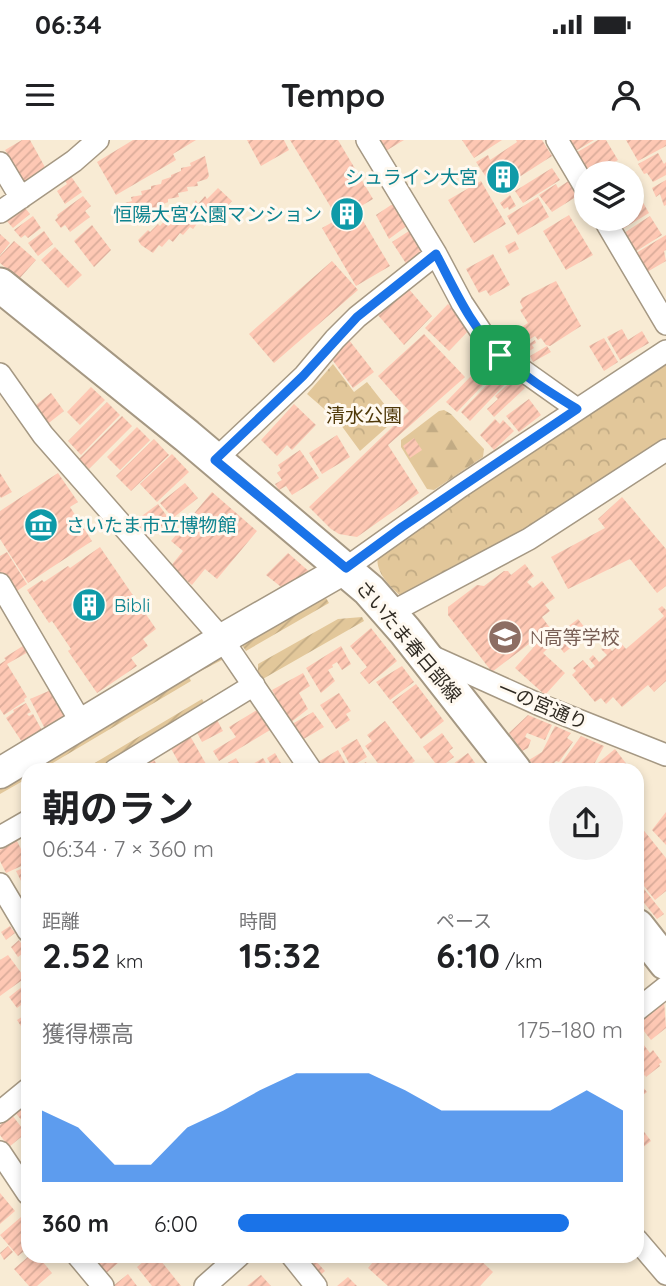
<!DOCTYPE html>
<html lang="ja">
<meta charset="utf-8">
<style>
body{margin:0;font-family:Quicksand,"Noto Sans JP",sans-serif;background:#f2f2f2;color:#202124;height:100vh;display:flex;flex-direction:column;font-size:26px;white-space:nowrap}
*{box-sizing:border-box;margin:0}
p{font-size:23px;color:#757577}
.icon{flex:none;width:38px;height:38px;fill:none;stroke:currentColor;stroke-width:2;stroke-linecap:round;stroke-linejoin:round}
.map{position:relative;flex:1;overflow:hidden}
.sheet{position:absolute;left:21px;top:623px;width:623px;height:500px;display:flex;flex-direction:column;background:#fff;border-radius:21px;box-shadow:0 4px 10px #0003}
.sheet>*{flex:none}
.fabs{position:absolute;left:574px;top:21px;display:grid;gap:14px}
.fabs a{display:grid;place-items:center;width:70px;height:70px;border-radius:50%;background:#fff;box-shadow:0 4px 10px #0003;font-size:35px}
.pin{position:absolute;display:grid;place-items:center;width:60px;height:60px;color:#fff;margin:-30px;border-radius:14px;box-shadow:0 4px 10px #0006}
.round{display:grid;place-items:center;flex:none;width:74px;height:74px;border-radius:37px;background:#f2f2f2}
.headline{display:flex;align-items:center;justify-content:space-between;height:119px;padding:0 21px}
h1{font-size:38px;font-weight:700;line-height:52px}
.figures{display:grid;grid-template-columns:repeat(3,1fr);gap:10px;height:119px;padding:7px 21px}
.figures div{display:grid;align-content:center}
.figures b{font-size:35px;font-weight:700}
.figures small{font-size:19px;font-weight:400}
.figures p{font-size:19px}
.chart{height:196px;padding:14px 21px}
.chart p{display:flex;justify-content:space-between}
.chart svg{width:100%;height:126px;margin-top:7px;fill:#1a73e8;opacity:.7}
ul{padding:0 21px;list-style:none;font-size:23px}
li{display:grid;grid-template-columns:112px 84px 1fr;align-items:center;height:52px}
li i{height:18px;border-radius:9px;background:#1a73e8}
.status{display:flex;justify-content:space-between;align-items:center;height:49px;padding:0 35px;background:#fff;direction:ltr}
.status svg{height:19px;fill:currentColor}
header{display:flex;justify-content:space-between;align-items:center;height:91px;padding:0 21px;background:#fff;font-size:32px;font-weight:700}
.map>svg:first-child{display:block}
.forest{fill:url(#forest-firs)}
.park{fill:url(#park-crowns)}
.garden{fill:url(#garden-furrows)}
.building{fill:url(#building-hatch)}
.lines{fill:none;stroke-linecap:round;stroke-linejoin:round}
.street-casing{stroke:#a59883;stroke-width:24}
.secondary-casing{stroke:#a59883;stroke-width:33}
.primary-casing{stroke:#a59883;stroke-width:37}
.street{stroke:#fff;stroke-width:21}
.secondary{stroke:#fff;stroke-width:30}
.primary{stroke:#fff;stroke-width:33}
.route-casing{stroke:#fff;stroke-width:14}
.route{stroke:#1a73e8;stroke-width:9}
.labels{text-anchor:middle;stroke-width:6;stroke-linejoin:round;paint-order:stroke}
.culture-label{font-size:19px;fill:#0d838f;stroke:#fff9f0;text-anchor:end}
.park-label{font-size:19px;fill:#4f3808;stroke:#fff9f0}
.education-label{font-size:19px;fill:#785e54;stroke:#fff9f0;text-anchor:start}
.street-label{font-size:19px;fill:#302b23;stroke:#fff9f0}
</style>
<div class="status"><b>06:34</b><svg viewBox="0 0 49 12"><path d="M0 12V9h3v3zM5 12V6h3v6zM10 12V3h3v9zM15 12V0h3v12zM26 1h20v11H26zM47 4h2v5h-2z"/></svg></div>
<header><svg class="icon" aria-label="menu" viewBox="0 0 24 24"><path d="M4 6h16M4 12h16M4 18h16"/></svg>Tempo<svg class="icon" aria-label="person" viewBox="0 0 24 24"><circle cx="12" cy="8" r="4"/><path d="M4 21q1-7 8-7t8 7"/></svg></header>
<div class="map">
<svg width="666" height="1146" viewBox="0 0 666 1146">
<defs>
<pattern id="forest-firs" width="22" height="20" patternUnits="userSpaceOnUse" patternTransform="scale(1.75)"><rect width="22" height="20" fill="#e2c79a"/><path d="M5 1l3.5 6h-7zM16 11l3.5 6h-7z" fill="#c2ab84"/></pattern>
<pattern id="park-crowns" width="20" height="18" patternUnits="userSpaceOnUse" patternTransform="scale(1.75)"><rect width="20" height="18" fill="#e2c79a"/><path d="M2 6a3 3 0 1 1 6 0M12 15a3 3 0 1 1 6 0" fill="none" stroke="#c2ab84"/></pattern>
<pattern id="garden-furrows" width="10" height="10" patternUnits="userSpaceOnUse" patternTransform="scale(1.75)"><rect width="10" height="10" fill="#e2c79a"/><path d="M-1 1l2-2M0 10L10 0M9 11l2-2" fill="none" stroke="#c2ab84"/></pattern>
<pattern id="building-hatch" width="6" height="6" patternUnits="userSpaceOnUse" patternTransform="scale(1.75)"><rect width="6" height="6" fill="#fec8b4"/><path d="M-1 1l2-2M0 6l6-6M5 7l2-2" fill="none" stroke="#daac9a"/></pattern>
</defs>
<rect width="100%" height="100%" fill="#f8ebd4"/>
<!-- forest -->
<path class="forest" d="M444,270l7,4 33,35 -1,8 -49,33 -7,-1 -26,-42v-7l38,-29z"/>
<!-- park -->
<path class="park" d="M666,219v86l-86,56 -178,96c-12,-9 -30,-29 -23,-43z
M333,224l21,28 13,-10 29,37 -36,32 -22,-30 -31,-27z"/>
<!-- garden -->
<path class="garden" d="M326,458l3,5 -83,48 -5,-7 65,-40z
M362,477l2,4 -103,59 -3,-7v-9l80,-45z
M222,516l2,3 -35,18 2,4 -150,89h-13v8l-28,16v-11z
M239,541l-1,9 -134,80h-21l119,-71 3,5 9,-5 -2,-2z"/>
<!-- building -->
<path class="building" d="M22,0h8l16,29 -22,13 -19,-32z
M133,0h63l-23,14 3,6 -60,35 -19,-33z
M247,0h37l5,10 -28,16z
M290,0h48l35,59 -17,10 34,57 -34,20 -34,-58 16,-9z
M377,0h27l-20,12z
M462,0h40l-28,18z
M516,0h26l10,16 -56,36 -20,-30 12,-7 2,5 27,-18z
M566,0h28l-20,12z
M598,0h8l12,20 -22,13h-11l-11,-19z
M626,0h40v6l-28,15z
M658,13l6,11 2,-2v13l-13,7 -6,-9 -3,1 -6,-10z
M205,16l4,20 -2,3 -10,3 1,4 -11,1 1,4 -10,2 1,4 -11,2v3l-9,4 -1,3 -9,4 -1,3 -10,1v4l-12,3 -4,-20 10,-3 -1,-4 11,-2 -1,-4 10,-2v-3l10,-2 1,-4 9,-3v-2l10,-4v-3l10,-2 -1,-3z
M619,23l6,10h-22z
M552,28l8,12 -37,23 -8,-12z
M70,35l12,17 -17,12 -8,-13 10,-7 -3,-5z
M570,40l9,15 -27,17 -13,-17 17,-11 2,4z
M666,40v25l-2,1 -4,-12 -4,3 -4,-9z
M481,41l25,43 -32,19 -26,-43z
M218,48l14,13 -10,10 -3,-2 -16,14 -4,-2 -6,8 -3,-2 -7,8 -3,-2 -7,9 -4,-3 -7,8 -3,-2 -6,8 -12,-8 -3,-5 10,-10 2,2 8,-8 2,2 7,-8 3,3 7,-9 2,3 8,-9 2,4 7,-10 2,4 7,-8 2,3z
M637,52l12,21 -28,17 -6,-11h17v-24z
M510,55l6,11 -7,4 -1,-3 -4,2 -4,-6z
M83,56l8,10 -6,5 5,6 -20,15 -5,-7 -4,3 -6,-8 3,-3 -1,-2z
M538,57l11,20 -31,18 -11,-19z
M22,64l8,10 -17,14 -9,-10z
M391,65h3l14,16v4l-19,14 -13,-24z
M569,75l24,40 -27,15 -23,-39z
M33,76l8,12 -13,10 -3,-3 -4,3 -7,-8z
M650,76l12,19 -27,17 -11,-19z
M92,85l19,25 -17,17 -20,-26z
M44,91l9,13 -15,12 -10,-13z
M409,91l13,21 -15,13 -15,-23z
M0,94l10,9 -10,12z
M666,95v15l-2,1 2,10 -19,11 -11,-19z
M14,101l22,19 -17,19 -19,-16v-7z
M515,101l4,8 -10,5 -4,-8z
M55,107l27,28 -14,13 -27,-28z
M493,114l17,31 -20,11 -4,-6 -7,3 -13,-24z
M332,121l26,29 -84,73 -25,-29z
M556,141l25,45 -31,20 -4,-1 -5,-7 -3,2 -3,-4 -8,5 -7,-13 8,-5 -8,-13 3,-2 -3,-6 2,-4z
M408,148l24,28 -28,29 -27,-31z
M448,164l24,23 -23,24 -24,-23z
M622,189l6,11 14,-9 7,12 -29,17 -13,-23z
M424,194l41,43 -77,68 31,48 -62,44 -18,-3 -8,-5 -22,-22 100,-96 -31,-35z
M604,198l14,24 -14,9 -15,-25z
M349,200l25,32 -21,16 -22,-30z
M535,200l1,3 -4,2 2,3 -11,7 -4,-4z
M547,206l4,6 -18,10 -3,-6z
M500,231l9,9 -39,41 -9,-9z
M472,235l11,10 -26,27 -11,-10z
M516,237l9,11 -31,29 -7,-8 11,-10 -3,-3z
M91,247l14,13 -25,25 -13,-13z
M51,253l13,18 -19,15 -14,-17z
M529,259l12,16 -22,17 -13,-16z
M107,262l13,13 -39,40 -13,-14z
M294,264l22,21 -24,25 -5,-5 -10,11 -16,-16z
M122,276l10,10 -43,43 -10,-10z
M495,279l5,5 3,-4 11,11 -20,19 -14,-15z
M137,287l13,13 -30,30 -13,-13z
M337,295l13,22 -28,17 -13,-21z
M414,298l8,12 -12,8 -7,-12z
M154,299l15,16 -38,36 -15,-15z
M300,310l19,28 -27,17 -6,-9 -7,4 -4,-6 7,-4 -5,-7 4,-3 -3,-5z
M172,314l17,18 -32,30 -17,-18z
M0,333l12,19 -11,6 -1,-2z
M58,333l20,29 -8,5 22,34 -64,42 -28,-44v-28z
M185,343l13,15 -25,20 -13,-15z
M212,352l45,39 -40,48 -12,-10 -13,16 -22,-18 13,-16 -12,-10z
M622,357l44,52v37l-9,7 -27,-34 -62,30 -17,-32 54,-29 -7,-9z
M158,364l12,16 -23,18 -12,-17z
M100,407l56,82 -13,10 5,7 -17,12 6,8 -40,27 -29,-42 3,-2 -19,-28 -3,2 -22,-33 15,-10 2,2 24,-16 2,2z
M7,412l20,32 -13,9 -14,-21v-16z
M288,413l24,21 -27,16 -19,-15z
M525,424l9,12 -7,6 6,6 9,-7 13,17 -10,7 5,6 -8,6 8,11 -58,44 -44,-57v-8l29,-22 7,1 20,-15h4l3,4z
M662,466l4,4v71l-12,11 -6,-7 -26,22 -9,-10 -7,7 -5,-6 -6,4 -23,-27 4,-4 -3,-3 10,-8 8,9 4,-3 -6,-7 4,-4 6,7 8,-7 -6,-6 5,-5 6,7 9,-8 5,6 38,-33 -6,-7z
M578,479l11,14 -25,20 -11,-15z
M371,488l26,33 -28,23 -9,-11 7,-6 -17,-21z
M541,499l8,8 -6,6 22,20 -20,22 -30,-27z
M26,504l4,7 -23,13 20,33 -3,2 1,2 -21,14 -4,-6v-45l6,-4 -2,-2z
M341,506l10,18 -9,6 -5,-8 -5,3 1,2 -5,3 7,11 -14,12 -15,-25z
M402,526l12,16 -24,18 -14,-18z
M303,533l7,13 -11,7 9,16 -18,14 -18,-33z
M416,544l28,37 -23,18 -29,-37z
M51,550l16,27 -22,12 -15,-30z
M339,553l12,18 -5,3 4,6 -14,9 -16,-24z
M26,563l5,9 -4,2 2,2 4,-2 11,20 -20,11 -18,-27 8,-6 -1,-2z
M257,570l13,20 -51,31 -6,-10 23,-14 -7,-10z
M313,572l11,15 -22,13 -10,-16z
M528,575l24,10 -7,15 -18,-7 -2,4 6,3 -3,8 -6,3 -13,-18z
M215,576l8,15 -21,11 -8,-15z
M385,581l30,40 -13,9h-19l-18,-24 7,-5 -5,-6z
M555,586l16,7 -4,5 6,4 -14,20 -3,-1 -9,9h-10l-8,-10 13,-8z
M442,593l11,15 -4,3 5,6 -15,11 -16,-21z
M189,594l17,30 -10,6h-13l-14,-25z
M581,596l23,10 -13,24h-25l-6,-5z
M357,599l10,18 -16,10 -10,-19z
M615,609l13,17 -5,4h-28l-2,-3z
M338,610l10,18 -26,2 -4,-8z
M275,613l10,17h-11l-7,-12z
M468,613l10,14 -5,3h-28z
M153,618l7,12h-20l4,-3 -1,-3z
M236,618l7,12h-27z
M263,618l7,12h-16l-3,-5z
M366,622l4,6 4,-2 2,4h-24z
M666,672v33l-14,-15z
M637,682l29,36v33l-11,9 -11,-14 -7,6z
M15,697l13,26 -22,10 -6,-12v-11l8,-4 -2,-4z
M26,727l2,11 -7,3 -5,-10z
M644,749l20,25 -7,5 -20,-25z
M10,786l5,7 -9,7 -5,-8z
M19,800l7,11 -8,6 -7,-10z
M8,815l17,23 -25,18v-36z
M28,842v18l-11,8 -8,-11z
M664,860l2,28 -15,12 -8,-10 2,-17z
M28,873v24l-11,-17z
M637,896l13,17 3,-3 9,12 -3,2 1,2 -14,11 -1,-2 -7,6 9,11 -10,8z
M28,960v28l-14,-17z
M12,975l14,18 -17,14 -9,-12v-10z
M639,985l12,16 -14,11v-25z
M0,1053l15,18 -15,13z
M21,1077l7,9v22l-10,8 -18,-21z
M8,1106l5,6 -9,8 -4,-7z
M29,1116h9l14,17 -15,13h-8l-15,-17z
M87,1116h39l-23,20z
M150,1116h7l24,30h-29l-15,-19z
M378,1116h98l17,16 -13,14h-92l-20,-18z
M313,1118l12,13 -8,7 -11,-14z
M128,1134l9,12h-24z
M261,1135l10,11h-24z
M348,1137l9,9h-20z"/>
<g class="lines">
<!-- street casing -->
<g class="street-casing">
<path id="street" d="M367,0l69,114 26,49 20,30 19,22 76,54
M557,0l29,49
M0,23l21,35
M0,72l74,-51 24,-21
M604,79l62,105
M0,234l43,61 179,204 89,131
M215,320l89,-84 31,-37 22,-22 79,-63
M346,428l114,-81 206,-136
M0,444l82,140
M390,473l139,-74 137,-89
M429,515l111,50 126,50
M115,630l139,-85
M0,697l28,-16
M0,744l28,47
M637,870l29,-23
M0,972l28,-23
M0,1012l28,42
M637,1100l29,34
M78,1116l25,30
M292,1116l24,30
M205,1146l34,-30"/>
</g>
<!-- secondary casing -->
<g class="secondary-casing">
<path id="secondary" d="M0,633l222,-134 124,-71"/>
</g>
<!-- primary casing -->
<g class="primary-casing">
<path id="primary" d="M0,145l187,151 182,154 36,41 109,139
M637,786l29,37"/>
</g>
<!-- street -->
<use href="#street" class="street"/>
<!-- secondary -->
<use href="#secondary" class="secondary"/>
<!-- primary -->
<use href="#primary" class="primary"/>
</g>
<g class="lines">
<!-- route casing -->
<g class="route-casing">
<path id="route" d="M436,114c18,34 35,74 65,101 22,21 50,38 76,54l-175,118 -56,41 -131,-108 88,-84 54,-59z"/>
</g>
<!-- route -->
<use href="#route" class="route"/>
</g>
<!-- icons -->
<defs>
<g id="building-disc" transform="scale(1.75)"><circle r="9.5" fill="#0f9aa8" stroke="#fff9f0"/><path d="M-4-6H4V6H1V3H-1V6H-4ZM-2.5-4.3h1.7v1.8h-1.7ZM.8-4.3h1.7v1.8H.8ZM-2.5-1h1.7V.8h-1.7ZM.8-1h1.7V.8H.8Z" fill="#fff"/></g>
<g id="museum-disc" transform="scale(1.75)"><circle r="9.5" fill="#0f9aa8" stroke="#fff9f0"/><path d="M0-6L6-3V-2H-6V-3ZM-5-1h2V3h-2ZM-1-1h2V3h-2ZM3-1h2V3H3ZM-6 4H6V6H-6Z" fill="#fff"/></g>
<g id="school-disc" transform="scale(1.75)"><circle r="9.5" fill="#8d6e63" stroke="#fff9f0"/><path d="M0-5L7-2L0 1L-7-2ZM-4 1L0 2.5L4 1V4Q0 6-4 4Z" fill="#fff"/></g>
</defs>
<g fill-rule="evenodd">
<use href="#building-disc" x="503" y="37"/>
<use href="#building-disc" x="347" y="74"/>
<use href="#museum-disc" x="41" y="385"/>
<use href="#building-disc" x="89" y="465"/>
<use href="#school-disc" x="505" y="497"/>
</g>
<g class="labels">
<!-- culture labels -->
<g class="culture-label">
<text x="478" y="44">シュライン大宮</text>
<text x="322" y="81">恒陽大宮公園マンション</text>
<text x="66" y="392" text-anchor="start">さいたま市立博物館</text>
<text x="114" y="472" text-anchor="start">Bibli</text>
</g>
<!-- park labels -->
<g class="park-label">
<text x="364" y="282">清水公園</text>
</g>
<!-- education labels -->
<g class="education-label">
<text x="530" y="504">N高等学校</text>
</g>
<!-- street labels -->
<g class="street-label">
<text transform="translate(409 501) rotate(50)" y="7">さいたま春日部線</text>
<text transform="translate(543 565) rotate(23)" y="7">一の宮通り</text>
</g>
</g>
</svg>
<div class="fabs">
<a><svg class="icon" aria-label="layers" viewBox="0 0 24 24"><path d="M12 4l9 5-9 5-9-5zM3 14l9 5 9-5"/></svg></a>
</div>
<div class="pin" style="left:500px;top:215px;background:#1e9e55"><svg class="icon" aria-label="arrive" viewBox="0 0 24 24"><path d="M6 21V4h12l-3 4 3 4H6"/></svg></div>
<section class="sheet">
<div class="headline"><div><h1>朝のラン</h1><p>06:34 · 7 × 360 m</p></div><a class="round"><svg class="icon" aria-label="share" viewBox="0 0 24 24"><path d="M12 15V3M7 8l5-5 5 5M5 13v7h14v-7"/></svg></a></div>
<div class="figures">
<div><p>距離</p><b>2.52<small> km</small></b></div>
<div><p>時間</p><b>15:32</b></div>
<div><p>ペース</p><b>6:10<small> /km</small></b></div>
</div>
<div class="chart"><p><span>獲得標高</span>175–180 m</p>
<svg viewBox="0 0 160 44" preserveAspectRatio="none"><path d="M0 44V19L10 25L20 38L30 38L40 25L50 19L60 12L70 6L80 6L90 6L100 12L110 19L120 19L130 19L140 19L150 12L160 19V44z"/></svg>
</div>
<ul>
<li><b>360 m</b>6:00<i style="width:86%"></i></li>
</ul>
</section>
</div>
